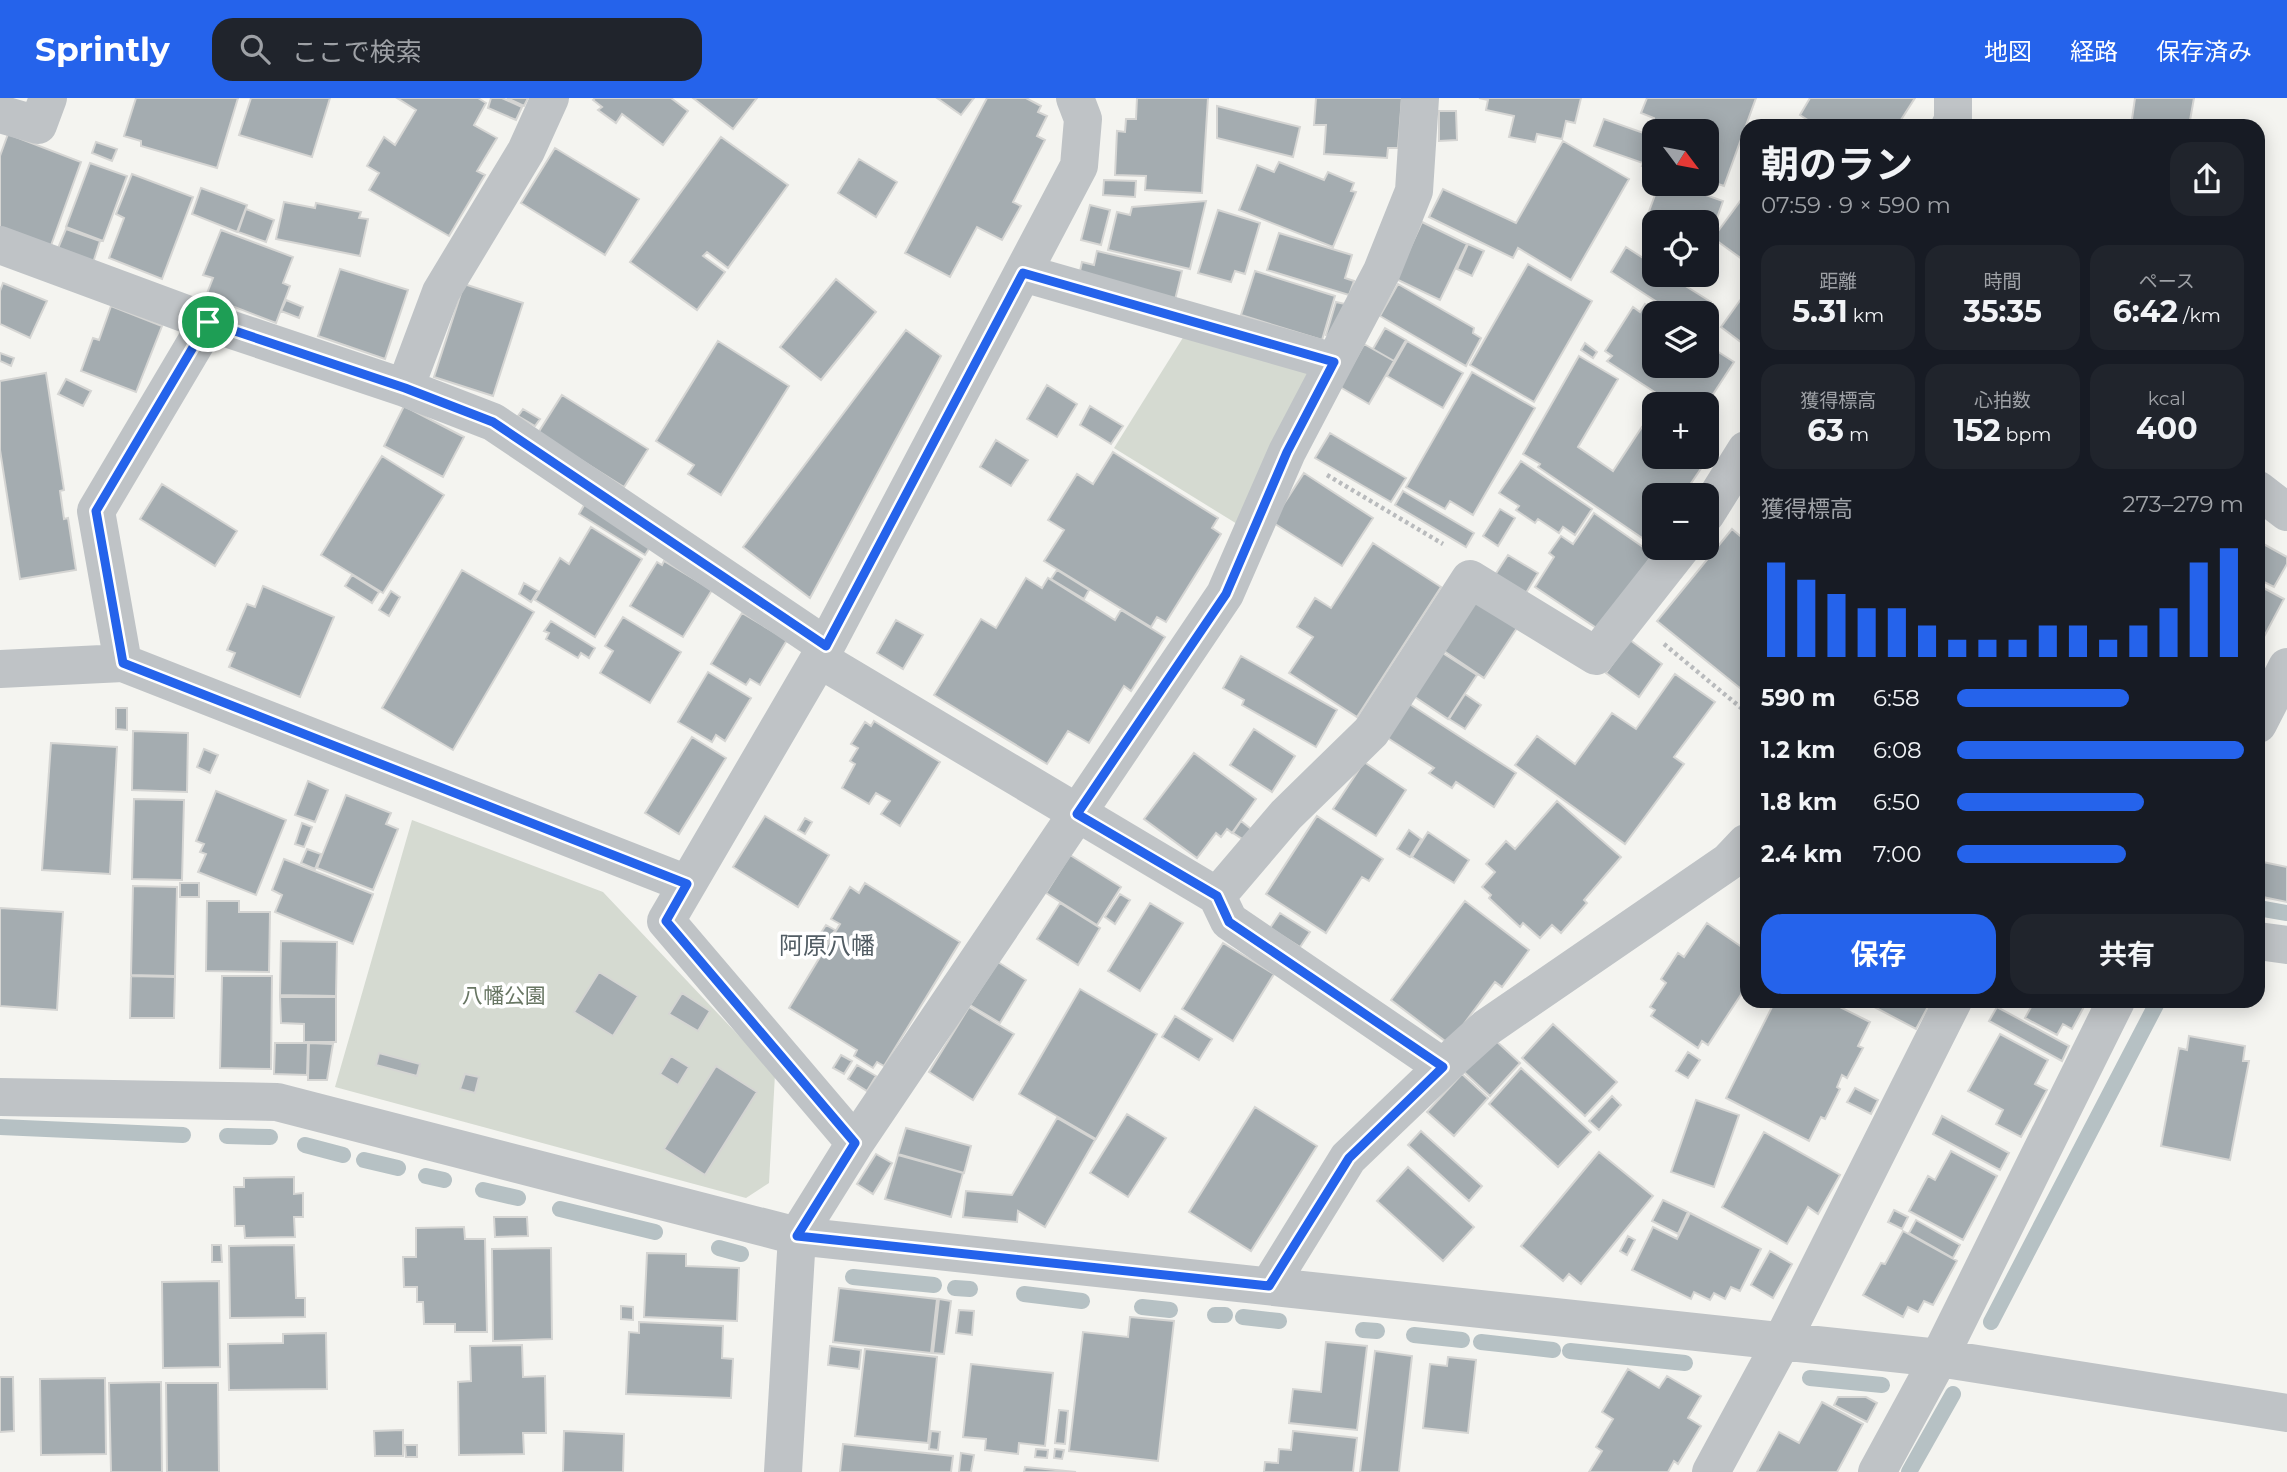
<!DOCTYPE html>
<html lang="ja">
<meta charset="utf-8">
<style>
body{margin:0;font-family:Montserrat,"Noto Sans JP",sans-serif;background:#20242c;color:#f1f3f6;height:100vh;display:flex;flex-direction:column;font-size:26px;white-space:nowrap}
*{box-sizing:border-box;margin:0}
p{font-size:23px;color:#9ea1a6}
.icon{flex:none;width:38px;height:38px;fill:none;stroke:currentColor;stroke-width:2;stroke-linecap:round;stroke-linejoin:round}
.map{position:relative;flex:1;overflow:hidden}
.panel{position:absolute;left:1740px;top:21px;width:525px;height:889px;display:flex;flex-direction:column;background:#171b24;border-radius:21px;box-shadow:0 4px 18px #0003}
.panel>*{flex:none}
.needle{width:46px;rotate:122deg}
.tools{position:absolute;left:1642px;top:21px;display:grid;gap:14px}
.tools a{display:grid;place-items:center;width:77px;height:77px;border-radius:14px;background:#171b24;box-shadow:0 4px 18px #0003;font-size:35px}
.pin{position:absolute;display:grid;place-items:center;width:60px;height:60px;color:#fff;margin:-30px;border:4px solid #fff;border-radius:50%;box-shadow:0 2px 7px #0007}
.round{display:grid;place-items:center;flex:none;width:74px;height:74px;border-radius:21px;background:#20242c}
.headline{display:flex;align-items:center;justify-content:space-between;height:119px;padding:0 21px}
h1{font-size:38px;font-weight:700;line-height:52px}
.stats{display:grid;grid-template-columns:repeat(3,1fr);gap:10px;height:119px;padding:7px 21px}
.stats div{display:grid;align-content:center;border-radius:18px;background:#20242c;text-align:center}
.stats b{font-size:30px;font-weight:700}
.stats small{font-size:19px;font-weight:400}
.stats p{font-size:19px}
.chart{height:196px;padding:14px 21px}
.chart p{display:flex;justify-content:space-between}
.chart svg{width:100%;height:126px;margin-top:7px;stroke:#2563eb;stroke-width:6}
.action{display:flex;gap:14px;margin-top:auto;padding:14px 21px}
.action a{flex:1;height:80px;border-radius:21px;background:#2563eb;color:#fff;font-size:28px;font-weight:700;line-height:80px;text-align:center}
.action a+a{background:#20242c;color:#f1f3f6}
ul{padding:0 21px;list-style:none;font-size:23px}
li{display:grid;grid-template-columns:112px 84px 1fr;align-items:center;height:52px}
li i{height:18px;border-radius:9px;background:#2563eb}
header{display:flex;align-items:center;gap:42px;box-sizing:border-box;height:98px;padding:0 35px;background:#2563eb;color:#fff}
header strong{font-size:33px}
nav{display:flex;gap:38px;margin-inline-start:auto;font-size:24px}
.search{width:490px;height:63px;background:#20242c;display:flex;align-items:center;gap:18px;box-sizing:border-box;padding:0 24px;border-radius:21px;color:#9ea1a6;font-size:26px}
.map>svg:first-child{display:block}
.green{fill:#d5dad1}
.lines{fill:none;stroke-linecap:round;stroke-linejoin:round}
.stream{stroke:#b6c1c4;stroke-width:16}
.building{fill:#a4acb0;stroke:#d5d5d3;stroke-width:2}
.path{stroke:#b9bbbd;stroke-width:4.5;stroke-dasharray:3.5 3.5;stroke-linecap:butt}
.minor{stroke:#bfc3c6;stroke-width:38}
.route-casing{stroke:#fff;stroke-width:14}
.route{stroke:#2563eb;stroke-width:9}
.labels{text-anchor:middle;stroke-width:7;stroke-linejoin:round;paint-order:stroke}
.park-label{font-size:21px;fill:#687663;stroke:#fff}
.quarter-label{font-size:24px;fill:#525d64;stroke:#fff}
</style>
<header>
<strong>Sprintly</strong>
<div class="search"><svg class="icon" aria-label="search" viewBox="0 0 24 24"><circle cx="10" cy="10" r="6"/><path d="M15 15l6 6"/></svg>ここで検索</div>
<nav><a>地図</a><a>経路</a><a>保存済み</a></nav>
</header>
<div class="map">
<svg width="2287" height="1374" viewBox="0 0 2287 1374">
<rect width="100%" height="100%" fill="#f4f4f0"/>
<!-- green -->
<path class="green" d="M1189,230l132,39 -79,160 -128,-79z
M412,722l191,72 172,182 -6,109 -23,15 -411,-111z"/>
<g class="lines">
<!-- stream -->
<path class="stream" d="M2258,810l29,5
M0,1029l183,8
M227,1038l43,1
M305,1047l38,10
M364,1062l34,8
M426,1078l18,4
M483,1092l35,8
M560,1111l95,23
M719,1150l22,6
M853,1179l81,8
M955,1190l15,1
M1024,1196l58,7
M1142,1209l28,3
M1215,1217h10
M1243,1219l36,4
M1991,1224l167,-321
M1363,1232l14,1
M1414,1237l48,5
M1481,1244l72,8
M1570,1253l115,12
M1810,1280l72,7
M1909,1374l44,-78"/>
</g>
<!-- building -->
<path class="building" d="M136,0h102l-21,70 -76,-22v-5l-17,-5z
M251,0h79l-18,59 -73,-22z
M397,0h81l8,5 -12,22 23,13 -20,33 8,4 -36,61 -80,-46 10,-17 -12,-7 17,-29 11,8 21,-35z
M491,0h11l20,9 -6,13 -28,-12z
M507,0h21l-4,8z
M595,0h76l17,13 -25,34 -41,-31 -6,9 -18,-13 4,-3 -9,-7z
M693,0h64l-24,31z
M937,0h37l-13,17z
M987,0h39l15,8 -3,6 9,4 -10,20 8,4 -32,62 8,4 -19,34 -25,-13 -27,50 -45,-24z
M1137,0h71l-6,95 -57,-3 1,-14 -31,-1 2,-44 8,1 1,-13h10z
M1316,0h86l-4,50h-10l-1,10 -63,-4 2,-29h-12z
M1479,0h102l-6,25 -9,-2 -4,18 -25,-5 -2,8 -26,-5 5,-21 -28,-6 2,-10z
M1647,0h109l-32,88 -18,-6v-49h-52v39l-12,-4 1,-3 -49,-17 10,-27 45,16 5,-17 -13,-5z
M1810,0h105l-18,28h-80l-17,-11z
M2135,0h59l-5,28h-58z
M1217,8l83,21 -7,30 -76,-19z
M1439,13h17l1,29 -18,1z
M8,36l73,28 -32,89 -49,-19v-76z
M721,39l67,48 -60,83 -21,-16 -4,4 22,16 -28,38 -67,-48z
M1563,43l66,38 -58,101 -53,-32 -5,10 -84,-41 14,-28 73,34z
M96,44l21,7 -5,12 -20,-8z
M555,50l84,51 -34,56 -84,-52z
M859,61l38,23 -21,35 -38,-24z
M1279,64l45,18 4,-8 26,11 -3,8 5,1 -23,55 -94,-37 18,-45 17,7z
M90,65l37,13 -24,65 -37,-14z
M132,76l61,23 -31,82 -53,-21 15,-40 -8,-4z
M1104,82l32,1 -1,16 -32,-2z
M1659,86h16l48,17 -13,37 -4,-2v-14h-52v6l-10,-3z
M201,90l46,17 -10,27 -45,-18z
M1741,102l5,4v58l-33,-24z
M1206,103l-16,68 -82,-19 9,-38 13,3 2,-8z
M284,104l31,6 1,-5 45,9 -2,6 9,1 -8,37 -84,-17z
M1090,107l20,5 -9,35 -20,-5z
M246,111l28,11 -8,22 -28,-10z
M1218,112l42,13 -15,51 -10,-3 -4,11 -33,-9z
M1422,124l45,22 -27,56 -44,-21z
M66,131l34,12 -8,25 -36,-13z
M221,132l72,27 -10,26 7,3 -14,37 -70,-27 7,-18 -10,-3z
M1279,135l73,22 -7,23 9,3 -5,14 -82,-25z
M1468,146l16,7 -12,25 -15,-7z
M1626,149l28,18v10h14l43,27 -7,11h-30l-63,-41z
M1097,153l85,20 -8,33 -96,-24 4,-18 12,3z
M1528,166l64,37 -58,101 -64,-37z
M340,171l68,21 -23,69 -67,-23z
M1255,173l80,25 -13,44 -81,-25z
M836,181l40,33 -55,68 -41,-33z
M3,185l44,18 -17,37 -30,-14v-33z
M464,186l59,19 -30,93 -59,-19z
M1398,186l76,44 -1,5 8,5 -15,28 -86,-50z
M1746,194v54l-25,-19z
M286,202l17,7 -4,11 -18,-7z
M1336,204l9,2 -11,33 -8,-2z
M1645,206l14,9h-5v53h52v-22l28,18 -28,43 -33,-1 -66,-43 5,-5 -7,-5 28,-44 7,5z
M111,208l51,20 -26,66 -55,-21 12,-33 6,2z
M1385,230l21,12 -12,21 -21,-12z
M906,232l35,26 -131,242 -67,-51z
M718,243l71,45 -68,109 -33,-21 6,-9 -38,-24z
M1407,243l56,32 -20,35 -56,-32z
M1585,245l12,9 -4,6 -12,-8z
M1364,246l30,17 -25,43 -29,-17z
M0,255l14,5 -3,8 -11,-5z
M1579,258l39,23 -40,68 35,24 29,-44 12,8v22h33l15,10 -19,28h-29v43l-3,6 -113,-77 2,-3 -17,-10z
M1472,274l63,36 -62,107 -23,-14 -5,8 -39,-22z
M46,275l18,117 -4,1 4,28 4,-1 8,52 -56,9 -20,-129v-69z
M66,281l25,12 -8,15 -25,-12z
M1047,287l30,19 -20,33 -30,-18z
M562,297l86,54 -24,38 -86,-54z
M404,308l60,31 -21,40 -59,-31z
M1090,308l33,20 -12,18 -31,-19z
M523,311l17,10 -5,7 -17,-10z
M1330,335l76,45 -15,24 -76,-44z
M996,342l32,20 -17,26 -31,-19z
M1113,354l105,66 -6,10 9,6 -55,88 -9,-5 -6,10 -107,-66 20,-31 -16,-10 29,-46 16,10z
M382,358l62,39 -61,98 -62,-38z
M1521,363l71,48 -17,26 -12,-8 -4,6 -21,-14 -3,4 -19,-13 3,-4 -20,-13z
M1304,375l69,45 -31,48 -70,-44z
M162,386l75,47 -22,35 -75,-47z
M1403,393l71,42 -8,14 -71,-42z
M587,402l67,41 -9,14 -66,-41z
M1500,411l15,9 -17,28 -15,-10z
M1594,415l59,41 -52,77 -66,-44 19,-30 -5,-4 12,-17 12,8z
M591,429l51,32 -47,78 -60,-37 25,-42 9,6z
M1732,431l14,12v152l-89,-72z
M2258,443l29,16v7l-13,23 -16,-8z
M1373,445l68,44 -84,130 -68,-44 24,-36 -16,-10 18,-29 16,10z
M1508,457l30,18 -12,20 -31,-18z
M664,463l48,29 -29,47 -53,-31 27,-44 5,3z
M462,472l72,42 -81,138 -71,-42z
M1057,472l32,20 -5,9 -33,-20z
M352,477l27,17 -7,11 -27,-17z
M1026,480l16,10 6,-10 67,42 6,-10 44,27 -34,54 -7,-5 -35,57 -21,-12 -21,33 -113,-69 47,-76 15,9z
M524,485l14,8 -7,11 -12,-8z
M2258,487l26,14 -26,49z
M263,488l71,31 -34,80 -71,-30 6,-14 -8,-3 20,-46 8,3z
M391,493l9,6 -11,19 -10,-6z
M1485,504l34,23 -35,53 -43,-29 29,-44z
M742,515l45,27 -27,45 -10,-6 -4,6 -35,-21z
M623,519l58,35 -31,51 -50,-30 13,-22 -8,-5z
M896,522l27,15 -20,34 -26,-16z
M551,523l44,27 -6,10 -8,-5 -3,5 -32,-19 3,-6 -5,-2z
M1630,542l32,24 -23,33 -33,-24z
M1441,554l36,23 -29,44 -36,-24z
M1241,558l96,54 -21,37 -74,-42 2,-5 -21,-12z
M708,574l43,26 -26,43 -9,-6 -4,7 -34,-20z
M1675,576l40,28 -41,55 10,7 -59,80 -110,-79 22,-29 38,28 37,-51 24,16z
M1465,596l16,11 -16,24 -16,-10z
M1408,605l108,70 -22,34 -38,-25 -4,6 -23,-15 5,-5 -48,-31z
M116,610h11v22l-11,-1z
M874,623l66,41 -40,64 -19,-12 9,-13 -14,-8 -7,11 -27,-16 13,-24 -5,-3 8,-13 -7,-4 14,-22 6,4z
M1254,631l41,27 -23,36 -42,-27z
M133,633l55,2 -1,59 -55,-2z
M692,639l34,21 -47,76 -34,-21z
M51,645l66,4 -7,127 -68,-4z
M204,651l14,6 -8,18 -13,-6z
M1194,655l62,46 -24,34 -5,-4 -6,8 -5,-4 -19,25 -53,-39z
M1364,664l42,28 -30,46 -43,-27z
M308,683l20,9 -13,32 -20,-7z
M216,693l70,29 -30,75 -58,-23 8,-18 -6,-2 4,-8 -8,-3z
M346,697l45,18 -5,11 12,5 -25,61 -56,-22z
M134,701l50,1 -2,80 -50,-1z
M1557,703l64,56 -37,43 3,3 -26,30 -9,-8 -12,13 -17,-15 -3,4 -31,-29 2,-3 -9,-8 13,-15 -9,-8 20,-23 9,8z
M765,718l64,39 -31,52 -65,-40z
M1317,718l66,43 -14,22 -7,-4 -36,56 -60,-39z
M805,720l7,4 -7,12 -7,-4z
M1241,723l10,8 -7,11 -11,-7z
M302,725l10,4 -8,20 -9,-3z
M1409,732l12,9 -11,18 -13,-8z
M1428,734l41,28 -15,23 -42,-26z
M307,751l14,5 -6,15 -14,-6z
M1070,757l51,32 -24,38 -51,-32z
M284,761l89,35 -20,50 -78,-32 7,-17 -10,-5z
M2258,763l29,6v35l-29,-6z
M180,785h19v14h-19z
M865,785l95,59 -76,124 -7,-4 -4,6 -19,-12 3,-6 -68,-42 51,-84 -9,-5 19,-32 9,6z
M133,788l44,1 -2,89 -44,-1z
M1120,796l10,6 -15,24 -10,-7z
M207,803h32v11h31l-1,60 -63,-1z
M1465,803l64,49 -27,37 -7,-5 -46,62 -58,-44z
M1060,805l40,25 -22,37 -41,-26z
M1150,805l33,20 -43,68 -32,-20z
M0,810l63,4 -6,98 -57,-4z
M1280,815l30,19 -10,15 -30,-19z
M1707,825l39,27v37l-38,58 -6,-4 -4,7 -47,-32 4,-6 -5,-3 16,-24 -5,-4 17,-26 6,4z
M826,827l9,5 -9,15 -9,-6z
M281,843l56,1 -1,54 -56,-1z
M1223,845l51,31 -41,67 -51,-32z
M998,864l28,18 -26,43 -30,-18z
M599,874l39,24 -25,40 -39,-24z
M131,878l44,1 -1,41h-44z
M222,878h50l-1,93 -51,-1z
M1080,891l77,45 -61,105 -77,-45z
M682,895l28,18 -12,20 -29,-17z
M280,899h56v45h-32v-18l-23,-1z
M1775,903h53l42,21 -12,24 5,2 -16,30 -5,-3 -5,12 3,2 -15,30 -4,-2 -12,24 -83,-43z
M1863,903h68l-15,28z
M2021,903h66l-15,28 -9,-5 -6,11 -32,-17 6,-11z
M969,909l45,27 -41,66 -44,-28z
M1997,909l72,39 -7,15 -73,-40z
M1175,918l37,23 -13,21 -37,-23z
M1553,926l64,58 -32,34 -63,-58z
M2000,936l48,26 -13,24 12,6 -26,47 -25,-13 7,-14 -35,-19z
M2189,938l56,10 -2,15h6l-19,99 -69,-14 18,-98 8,2z
M1494,941l26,24 -30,33 -26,-24z
M275,945h33l-1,32 -33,-1z
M309,945l24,1 -6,36h-19z
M1688,954l12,8 -12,18 -12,-7z
M379,955l41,11 -3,12 -41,-11z
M841,957l11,6 -8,13 -11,-6z
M671,958l18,11 -11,18 -18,-11z
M857,967l19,11 -9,15 -19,-12z
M716,968l41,26 -52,83 -41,-26z
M1521,970l70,64 -33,35 -69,-63z
M465,976l14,3 -4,16 -15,-4z
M1462,976l26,24 -34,38 -27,-24z
M1855,990l23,12 -7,14 -24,-12z
M1612,998l9,9 -22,25 -10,-9z
M1696,1002l43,15 -25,72 -43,-15z
M1255,1009l62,39 -66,105 -62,-39z
M1127,1016l39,24 -38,59 -38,-24z
M1942,1018l67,37 -9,17 -67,-36z
M1057,1020l38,22 -50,87 -27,-16 -1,11 -54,-5 3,-26 46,4z
M906,1030l65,18 -7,27 -66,-19z
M1421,1033l61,55 -13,15 -61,-56z
M1764,1034l76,43 -22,39 -10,-7 -21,37 -65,-37z
M1951,1053l46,25 -34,64 -54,-29 19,-35 7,4z
M1599,1054l54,44 -72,88 -12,-10 -6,7 -42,-35z
M876,1056l16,9 -19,31 -16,-10z
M898,1057l65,18 -12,44 -66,-18z
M1408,1069l66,60 -31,34 -66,-60z
M294,1079v17l9,-1v24h-9l1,20 -50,1 -1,-12h-9l-1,-39h10v-9z
M1663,1102l25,12 -10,22 -26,-13z
M1894,1112l14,7 -6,12 -14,-7z
M1690,1115l71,36 -21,42 -9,-4 -6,12 -11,-6 -4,7 -16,-8 -3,7 -59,-29 21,-43 24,12z
M494,1119h33l1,19 -33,1z
M1916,1122l44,25 -7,13 -44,-25z
M464,1129l1,12h20l2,93h-32v-8h-31l-1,-22h-6v-15h-13l-1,-30h13v-29z
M1903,1133l54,30 -24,44 -9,-4 -6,11 -10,-5 -5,10 -40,-22 18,-32 4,1z
M1628,1138l7,4 -8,15 -7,-4z
M212,1147h9l1,17h-10z
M294,1147l2,53h9v19l-75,1 -1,-72z
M551,1150l1,91 -59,2 -1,-92z
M1770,1153l22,13 -19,34 -22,-13z
M647,1155l39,1v12l53,2 -2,53 -93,-4z
M219,1183l1,86 -57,1 -1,-86z
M839,1190l98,11 -6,54 -98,-11z
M939,1201l12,2 -7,53 -11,-1z
M621,1208l12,1v13l-12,-1z
M959,1212l15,1 -2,24 -16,-2z
M1130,1219l44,4 -16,140 -89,-10 14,-119 45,5z
M639,1224l84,4 -1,32 11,1 -2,39 -105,-4 3,-62 10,1z
M326,1235l1,56 -98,1 -1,-46 55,-1v-9z
M1326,1244l41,4 -10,84 -68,-7 4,-34 28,3z
M522,1247l1,32 22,-1 1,57h-23l1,21 -65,1 -1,-73 13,-1 -1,-35z
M830,1248l31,4 -2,19 -31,-4z
M865,1251l72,8 -9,86 -73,-7z
M1375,1253l37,5 -13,116h-39z
M1448,1259l28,3 -8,73 -45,-5 7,-64 17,2z
M971,1266l82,9 -8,73 -26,-3 -1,11 -33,-4 1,-11 -23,-2z
M1628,1271l31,19 8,-12 34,20 -13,22 13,8 -23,38 -4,-3 -6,11h-79l13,-21 -6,-4 17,-28 -11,-7z
M0,1279h13l1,54 -14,1z
M105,1280l1,76 -65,1 -1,-76z
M161,1284l1,90h-51l-2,-89z
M166,1285h52l1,89h-52z
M1838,1299h28l11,6 -10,19 -33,-17z
M1822,1304l41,22 -26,48h-80l22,-40 20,11z
M1059,1312l9,1 -3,33 -10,-1z
M403,1332v26h-28l-1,-25z
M564,1333l60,3 -1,38h-60z
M931,1333l9,1 -2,18 -9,-1z
M1293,1333l64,7 -4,34h-89l1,-10 13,1 1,-14 12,1z
M843,1346l110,12 -2,16h-111z
M405,1347h12v12h-11z
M1036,1351l12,1 -1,8 -12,-1z
M1055,1351l9,1 -2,9 -8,-1z
M961,1355l13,2 -3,17h-12z
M1025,1369l51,5h-52z"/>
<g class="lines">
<!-- path -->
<path class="path" d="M1327,377l116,69
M1664,546l82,68"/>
<!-- minor -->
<path class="minor" d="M0,16l38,11 10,-27
M1950,28l3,-5v-23
M0,147l208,77 197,66 88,34 333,224
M1023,175l311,89
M405,290l36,-96 85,-141 24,-53
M2258,392l29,22
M1706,416l40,-64
M819,561l398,237 12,25 214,146
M123,565l-27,-152 112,-189
M0,571l123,-6 564,221
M2258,626l29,-57
M1217,798l69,-81 85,-83 99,-153 126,77 85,-108
M2258,843l29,4
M0,999l277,5 520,134 1142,122 348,55
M855,1045l-189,-222 153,-262 260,-493 4,-47 -8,-21
M1269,1188l79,-128 95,-91 43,-39 242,-166 18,-19
M783,1374l14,-236 58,-93 370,-549 62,-142 95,-181 32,-80 6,-93
M1711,1374l71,-131 171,-340
M1877,1374l62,-114 177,-357"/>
</g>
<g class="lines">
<!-- route casing -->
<g class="route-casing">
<path id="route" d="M1023,175l311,89 -47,90 -61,142 -149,220 140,82 12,26 214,145 -94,91 -80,128 -472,-50 58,-93 -189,-222 21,-37 -564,-221 -27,-152 112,-189 197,66 88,34 333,224z"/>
</g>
<!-- route -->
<use href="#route" class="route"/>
</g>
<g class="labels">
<!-- park labels -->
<g class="park-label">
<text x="504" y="905">八幡公園</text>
</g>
<!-- quarter labels -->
<g class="quarter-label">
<text x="827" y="856">阿原八幡</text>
</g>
</g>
</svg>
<div class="tools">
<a><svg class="needle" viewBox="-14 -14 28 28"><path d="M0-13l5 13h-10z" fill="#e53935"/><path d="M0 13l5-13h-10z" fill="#9ea1a6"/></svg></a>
<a><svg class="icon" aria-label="locate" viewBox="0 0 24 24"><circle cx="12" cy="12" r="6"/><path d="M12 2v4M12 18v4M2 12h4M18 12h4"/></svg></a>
<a><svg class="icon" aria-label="layers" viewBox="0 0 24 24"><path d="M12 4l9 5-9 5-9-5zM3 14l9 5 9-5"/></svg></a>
<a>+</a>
<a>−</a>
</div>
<div class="pin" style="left:208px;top:224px;background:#1e9e55"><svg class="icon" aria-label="arrive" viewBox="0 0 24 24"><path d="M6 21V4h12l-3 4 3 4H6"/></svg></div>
<section class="panel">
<div class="headline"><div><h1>朝のラン</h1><p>07:59 · 9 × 590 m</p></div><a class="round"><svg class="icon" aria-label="share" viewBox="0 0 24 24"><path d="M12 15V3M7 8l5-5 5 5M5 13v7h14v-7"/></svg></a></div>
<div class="stats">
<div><p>距離</p><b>5.31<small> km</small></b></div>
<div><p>時間</p><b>35:35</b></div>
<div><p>ペース</p><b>6:42<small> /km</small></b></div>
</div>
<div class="stats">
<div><p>獲得標高</p><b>63<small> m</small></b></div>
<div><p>心拍数</p><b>152<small> bpm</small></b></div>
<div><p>kcal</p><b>400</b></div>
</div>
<div class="chart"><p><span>獲得標高</span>273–279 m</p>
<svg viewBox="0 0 160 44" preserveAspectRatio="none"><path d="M5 44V11M15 44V17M25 44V22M35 44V27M45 44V27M55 44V33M65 44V38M75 44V38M85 44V38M95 44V33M105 44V33M115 44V38M125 44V33M135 44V27M145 44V11M155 44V6"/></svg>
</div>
<ul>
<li><b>590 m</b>6:58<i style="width:60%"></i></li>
<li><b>1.2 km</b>6:08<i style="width:100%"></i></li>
<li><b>1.8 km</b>6:50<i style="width:65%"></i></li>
<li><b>2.4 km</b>7:00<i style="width:59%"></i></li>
</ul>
<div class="action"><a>保存</a><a>共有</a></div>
</section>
</div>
